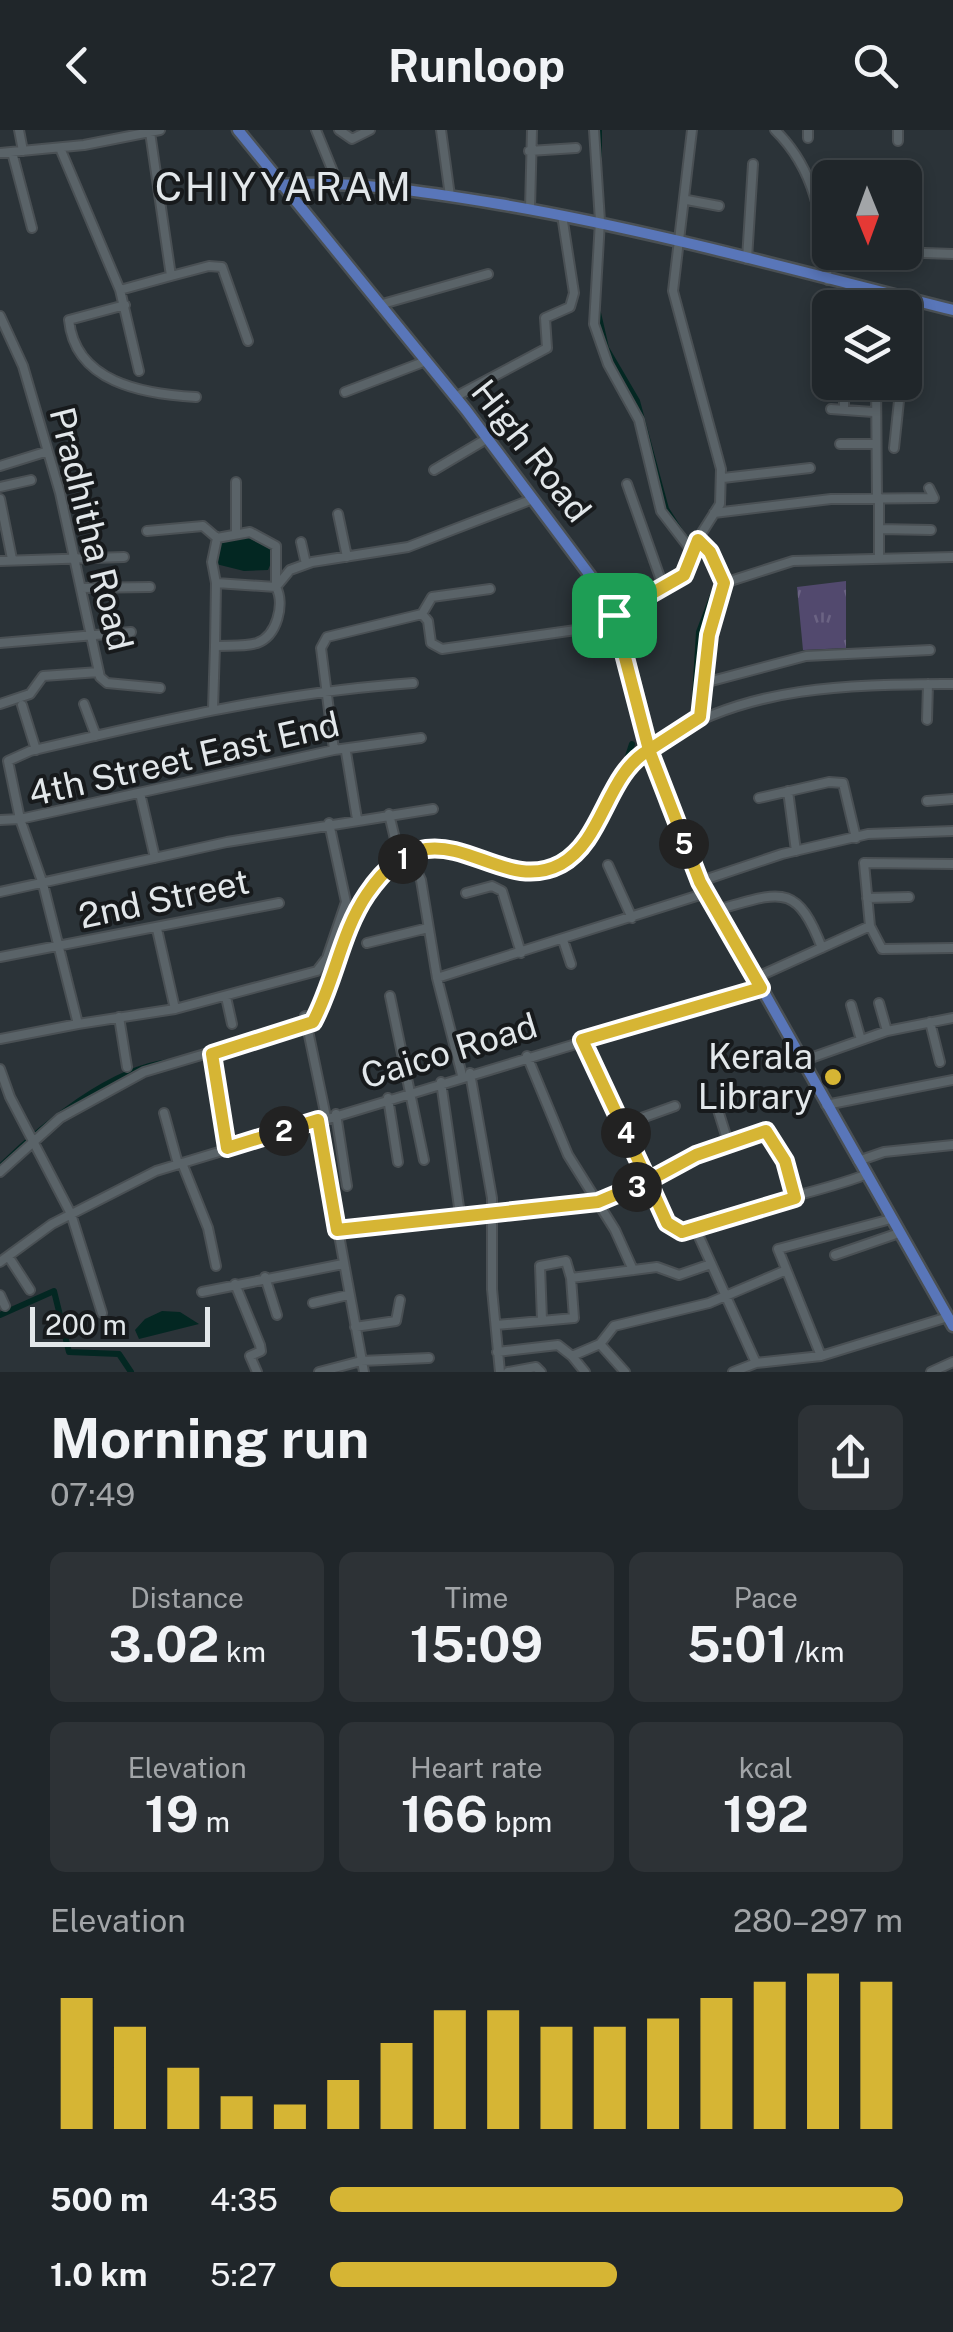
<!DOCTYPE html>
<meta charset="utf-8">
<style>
body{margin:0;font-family:"Public Sans",sans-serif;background:#2d3236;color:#f1f3f6;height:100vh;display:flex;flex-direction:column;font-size:38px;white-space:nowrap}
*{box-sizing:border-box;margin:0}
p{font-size:32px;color:#a2a5a8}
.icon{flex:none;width:55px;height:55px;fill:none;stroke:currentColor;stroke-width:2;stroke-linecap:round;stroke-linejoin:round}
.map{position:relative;height:1242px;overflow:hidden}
.sheet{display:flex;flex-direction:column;background:#20262a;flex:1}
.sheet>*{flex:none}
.needle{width:65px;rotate:179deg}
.fabs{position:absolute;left:812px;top:30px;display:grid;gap:20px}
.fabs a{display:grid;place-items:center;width:110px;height:110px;border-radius:15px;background:#20262a;box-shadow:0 5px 15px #0003,0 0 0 2px #3d4347;font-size:50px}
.scale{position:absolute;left:30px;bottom:25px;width:180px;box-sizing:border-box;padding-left:10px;border:5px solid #e2e7ea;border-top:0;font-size:28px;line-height:35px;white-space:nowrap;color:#e2e7ea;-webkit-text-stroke:8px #171a1c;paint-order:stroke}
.pin{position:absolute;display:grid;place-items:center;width:85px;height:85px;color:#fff;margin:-42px;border-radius:20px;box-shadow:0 5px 15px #0006}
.km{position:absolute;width:50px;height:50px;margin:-25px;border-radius:50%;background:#222;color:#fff;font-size:28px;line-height:50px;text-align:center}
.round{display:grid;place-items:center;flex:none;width:105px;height:105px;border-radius:15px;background:#2d3236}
.overview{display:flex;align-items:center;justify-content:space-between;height:170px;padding:0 50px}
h1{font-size:55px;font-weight:700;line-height:75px}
.metrics{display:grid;grid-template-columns:repeat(3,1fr);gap:15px;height:170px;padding:10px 50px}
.metrics div{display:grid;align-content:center;border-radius:15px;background:#2d3236;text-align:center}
.metrics b{font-size:50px;font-weight:700}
.metrics small{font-size:28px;font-weight:400}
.metrics p{font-size:28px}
.chart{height:280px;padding:20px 50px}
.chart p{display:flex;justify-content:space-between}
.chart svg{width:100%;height:180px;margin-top:10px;stroke:#d6b534;stroke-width:6}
ul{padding:0 50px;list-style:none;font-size:32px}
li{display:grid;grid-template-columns:160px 120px 1fr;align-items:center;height:75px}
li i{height:25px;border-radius:12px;background:#d6b534}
header{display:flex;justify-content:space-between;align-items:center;height:130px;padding:0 50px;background:#20262a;font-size:45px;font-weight:700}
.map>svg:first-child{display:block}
.grass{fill:url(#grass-tufts)}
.water{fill:#032722}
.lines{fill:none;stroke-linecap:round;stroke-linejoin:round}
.canal{stroke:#032722;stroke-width:6}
.minor-casing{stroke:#4a5054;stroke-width:12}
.major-casing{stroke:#4a5054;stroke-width:15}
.minor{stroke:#5a6368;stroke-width:8}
.major{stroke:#5976b9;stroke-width:10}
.route-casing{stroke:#fff;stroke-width:20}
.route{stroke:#d6b534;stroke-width:12}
.poi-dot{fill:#d6b534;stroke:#171a1c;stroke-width:4}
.labels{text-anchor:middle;stroke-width:8;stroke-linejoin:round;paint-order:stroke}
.street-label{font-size:35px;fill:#e2e7ea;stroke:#171a1c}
.poi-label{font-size:35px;fill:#e2e7ea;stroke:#171a1c;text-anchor:end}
.quarter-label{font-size:40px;letter-spacing:2.5px;fill:#e2e7ea;stroke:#171a1c}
</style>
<header><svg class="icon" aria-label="back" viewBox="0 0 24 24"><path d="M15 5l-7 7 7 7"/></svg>Runloop<svg class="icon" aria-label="search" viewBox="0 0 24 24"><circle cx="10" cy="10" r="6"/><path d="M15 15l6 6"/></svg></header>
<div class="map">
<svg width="953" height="1242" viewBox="0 0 953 1242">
<defs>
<pattern id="grass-tufts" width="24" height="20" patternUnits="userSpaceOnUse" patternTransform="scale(2.5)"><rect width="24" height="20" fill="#52496e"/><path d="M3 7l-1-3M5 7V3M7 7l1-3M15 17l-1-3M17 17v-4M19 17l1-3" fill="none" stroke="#6b6383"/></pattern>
</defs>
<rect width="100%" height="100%" fill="#2b3338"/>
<!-- grass -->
<path class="grass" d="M846,451v67l-43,2 -6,-63z"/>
<!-- water -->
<path class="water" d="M244,406l32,15 -8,19 -24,1 -28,-7 6,-26z
M162,1181l18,1 19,12 -60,15 -4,-9 10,-11z"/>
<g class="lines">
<!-- canal -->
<path class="canal" d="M599,0v26
M816,78v11l14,12
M878,122l24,4
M598,183l8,35 31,53 29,108 18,28 13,7
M662,605l32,-22 5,-81 20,-53
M623,642l9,-28
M550,733l29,-20 19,-31
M306,889l5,-2c26,-58 60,-200 149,-168
M1,1036c41,-40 110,-98 169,-104
M0,1185l54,-24 15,61 50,2 12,18"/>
<!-- minor casing -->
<g class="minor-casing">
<path id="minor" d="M19,0l4,21
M316,0l22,54
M339,0l13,9 18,-9
M441,0l9,66
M594,0l6,91 -6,103 14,40 31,56 22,91 30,39
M775,0c43,42 47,93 53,150
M808,0v8
M898,11v-11
M60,18l60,142 51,-14 -21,-144
M529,21l47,-3
M12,22l20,76
M0,23l84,-8 76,-15
M687,70l32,6
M530,79l2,-79
M896,122l57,2
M747,129l6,-95
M171,146l38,-10 13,1 26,74
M120,160l19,81
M125,175l-56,15c6,62 73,74 127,77
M379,175l109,-31
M847,178l2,-23
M883,178l2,-15
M0,186l23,50 37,127 40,184 7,6 53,5
M905,226l9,-56
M876,252l1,116
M345,262l81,-31
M455,267l92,-49 -2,-30 25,-11 4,-14 -12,-78
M831,279l42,3
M844,280v-28
M840,314h35
M894,318l7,-66
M0,336l45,-14
M434,340l54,-32
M723,348l87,-10
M627,354l36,102
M0,357l31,-7
M0,369l12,60
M714,383l117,-14 103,-1 -5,-10
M338,384l9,43
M879,399l52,1
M147,401l56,-5 14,12
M236,401v-49
M698,410l26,43
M301,412l5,22
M879,426v-58
M0,431l124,-4
M216,453l-4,-21 5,-24 33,-6 26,14v41
M276,457l14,-17 22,-8 96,-15 125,-48
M81,458l69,-1
M422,484l10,-17 58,-8
M614,485l70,-40 7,-25 29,-46 1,-35 -48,-178 19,-161
M0,513l131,-11
M704,553l102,-27 124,-6
M0,574l30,-10 13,-18 56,-4
M84,574l12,32
M22,575l14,45
M213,579l2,-63c13,-1 29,1 42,-3 20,-7 28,-39 19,-56l-60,-4 -1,63
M701,587l8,-82 15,-52 69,-22 160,-4
M927,590l1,-36
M334,620l-13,-102 6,-11 95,-23 6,7 3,22 11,6 176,-25
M346,622l11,67
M788,661l8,60
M140,663l15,65
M759,668l70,-16 14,1 13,55
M927,671l26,-2
M389,684l6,25
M0,690l20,-1 -12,-58 22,-10c128,-30 252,-59 383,-68
M409,724l12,26 16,98 25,97
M608,735l24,53
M701,751l81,-27 86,-20 85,-3
M0,762l227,-50 206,-33
M466,763l26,-7 10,5 19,62
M867,768l42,-1
M716,780c63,-17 80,-30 106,38
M870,796l-6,-63 89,1
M157,799l18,80 142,-38 10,-13 19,-56 -17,-79
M563,810l8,24
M367,813l61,-15
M0,827l279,-54
M437,848l269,-85
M755,848l115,-52 12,23 71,-1
M390,866l34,164
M226,867l6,27
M879,873l8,28
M851,875l10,35
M175,879l-97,15 -35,-140 -23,-65 314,-69 87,-12
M305,886l21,101
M119,887l8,50
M930,892l10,40
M0,909l78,-15
M212,924l15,95
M527,926l41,99 47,75 18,40
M802,931l85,-30 66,-13
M0,939l10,28 61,117 31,99
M470,943l22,125v91l8,83
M441,952l19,132
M388,968l10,64
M826,975l127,-25
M718,980l10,32
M164,983l14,51
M336,984l11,72
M318,990l46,252
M622,995l53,-19
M858,1031l26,-9 69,-7
M182,1033l26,65 8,38
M0,1042l60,-54 84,-46 169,-50c34,-60 32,-116 90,-163 47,-38 108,33 159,4 37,-21 44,-75 73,-104 8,-9 22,-14 32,-21 86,-54 188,-53 286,-54
M795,1067l-10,-36 -19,-30 -70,24 -48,26 23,47 11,4c14,-3 23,-10 37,-14 48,-17 98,-25 146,-43
M337,1100l261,-29 50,-20 -66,-141
M696,1100l60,133
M835,1125l64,-22
M8,1126l22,34
M0,1132l52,-38 104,-53 605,-183
M265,1147l12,38
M235,1154l25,61 1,6 -11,5 7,16
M202,1162l141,-28
M0,1165l5,11
M313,1173l35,-8
M542,1190l-2,-54 26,-5 5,17
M496,1195l78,-7 -3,-40 86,-11 22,8 32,-11
M355,1197l41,-6 4,-21
M600,1214l14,-18 95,-23 75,-32
M497,1222l61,-7 14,11
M821,1226l-43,-107 113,-30
M319,1242l42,-11 68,-3
M508,1242l28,-5 5,5
M585,1242l-13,-16 28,-12 25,28
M733,1242l23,-9 65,-7 127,-39
M931,1242l22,-10"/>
</g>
<!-- major casing -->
<g class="major-casing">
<path id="major" d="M238,0l228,280 135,180 17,34 49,181 34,76 252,445
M279,55c73,-5 148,7 220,19 153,26 303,68 454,106"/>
</g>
<!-- minor -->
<use href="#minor" class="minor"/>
<!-- major -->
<use href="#major" class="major"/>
</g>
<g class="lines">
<!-- route casing -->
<g class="route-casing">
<path id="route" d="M614,485l35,135c-43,24 -45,90 -88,114 -67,36 -124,-73 -194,30 -26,38 -32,87 -54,128l-101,32 15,94 91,-28 19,110 261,-28 50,-21 19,42 15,9 113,-34 -10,-37 -19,-30 -70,24 -48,26 -66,-141 179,-52 -61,-106 -51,-132 51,-33 9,-82 15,-52 -14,-31 -12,-12 -14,35 -70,40"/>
</g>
<!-- route -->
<use href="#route" class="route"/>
</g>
<!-- markers -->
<circle class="poi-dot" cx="833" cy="947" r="10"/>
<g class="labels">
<!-- street labels -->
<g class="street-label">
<text transform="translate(531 321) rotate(52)" y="12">High Road</text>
<text transform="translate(91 399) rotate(76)" y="12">Pradhitha Road</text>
<text transform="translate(184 629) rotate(-13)" y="12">4th Street East End</text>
<text transform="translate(164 769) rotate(-12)" y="12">2nd Street</text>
<text transform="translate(449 921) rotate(-17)" y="12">Caico Road</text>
</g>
<!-- poi labels -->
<g class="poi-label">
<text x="813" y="939">Kerala<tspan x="813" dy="40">Library</tspan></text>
</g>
<!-- quarter labels -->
<g class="quarter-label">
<text x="284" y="71">CHIYYARAM</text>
</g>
</g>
</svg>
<div class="fabs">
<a><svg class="needle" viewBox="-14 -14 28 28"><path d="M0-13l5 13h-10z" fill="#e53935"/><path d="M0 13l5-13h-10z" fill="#a2a5a8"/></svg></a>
<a><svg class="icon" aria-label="layers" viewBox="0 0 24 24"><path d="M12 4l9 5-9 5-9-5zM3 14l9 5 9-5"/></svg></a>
</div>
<div class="scale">200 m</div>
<div class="pin" style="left:614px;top:485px;background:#1e9e55"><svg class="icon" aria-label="arrive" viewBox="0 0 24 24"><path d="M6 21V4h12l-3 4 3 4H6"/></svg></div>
<b class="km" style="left:403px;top:729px">1</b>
<b class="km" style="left:284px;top:1001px">2</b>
<b class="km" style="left:637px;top:1057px">3</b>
<b class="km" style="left:626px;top:1003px">4</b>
<b class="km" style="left:684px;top:714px">5</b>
</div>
<section class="sheet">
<div class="overview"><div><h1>Morning run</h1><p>07:49</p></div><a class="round"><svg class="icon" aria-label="share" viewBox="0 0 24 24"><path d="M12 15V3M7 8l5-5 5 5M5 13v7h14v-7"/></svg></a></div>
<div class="metrics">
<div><p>Distance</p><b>3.02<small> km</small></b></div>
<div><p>Time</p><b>15:09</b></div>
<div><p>Pace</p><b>5:01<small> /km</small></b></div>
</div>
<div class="metrics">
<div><p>Elevation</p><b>19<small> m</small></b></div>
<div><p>Heart rate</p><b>166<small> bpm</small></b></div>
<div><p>kcal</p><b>192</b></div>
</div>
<div class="chart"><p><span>Elevation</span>280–297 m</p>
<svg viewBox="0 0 160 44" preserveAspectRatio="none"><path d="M5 44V12M15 44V19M25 44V29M35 44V36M45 44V38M55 44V32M65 44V23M75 44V15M85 44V15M95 44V19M105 44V19M115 44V17M125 44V12M135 44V8M145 44V6M155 44V8"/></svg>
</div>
<ul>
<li><b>500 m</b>4:35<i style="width:100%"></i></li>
<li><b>1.0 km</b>5:27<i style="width:50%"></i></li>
</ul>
</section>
